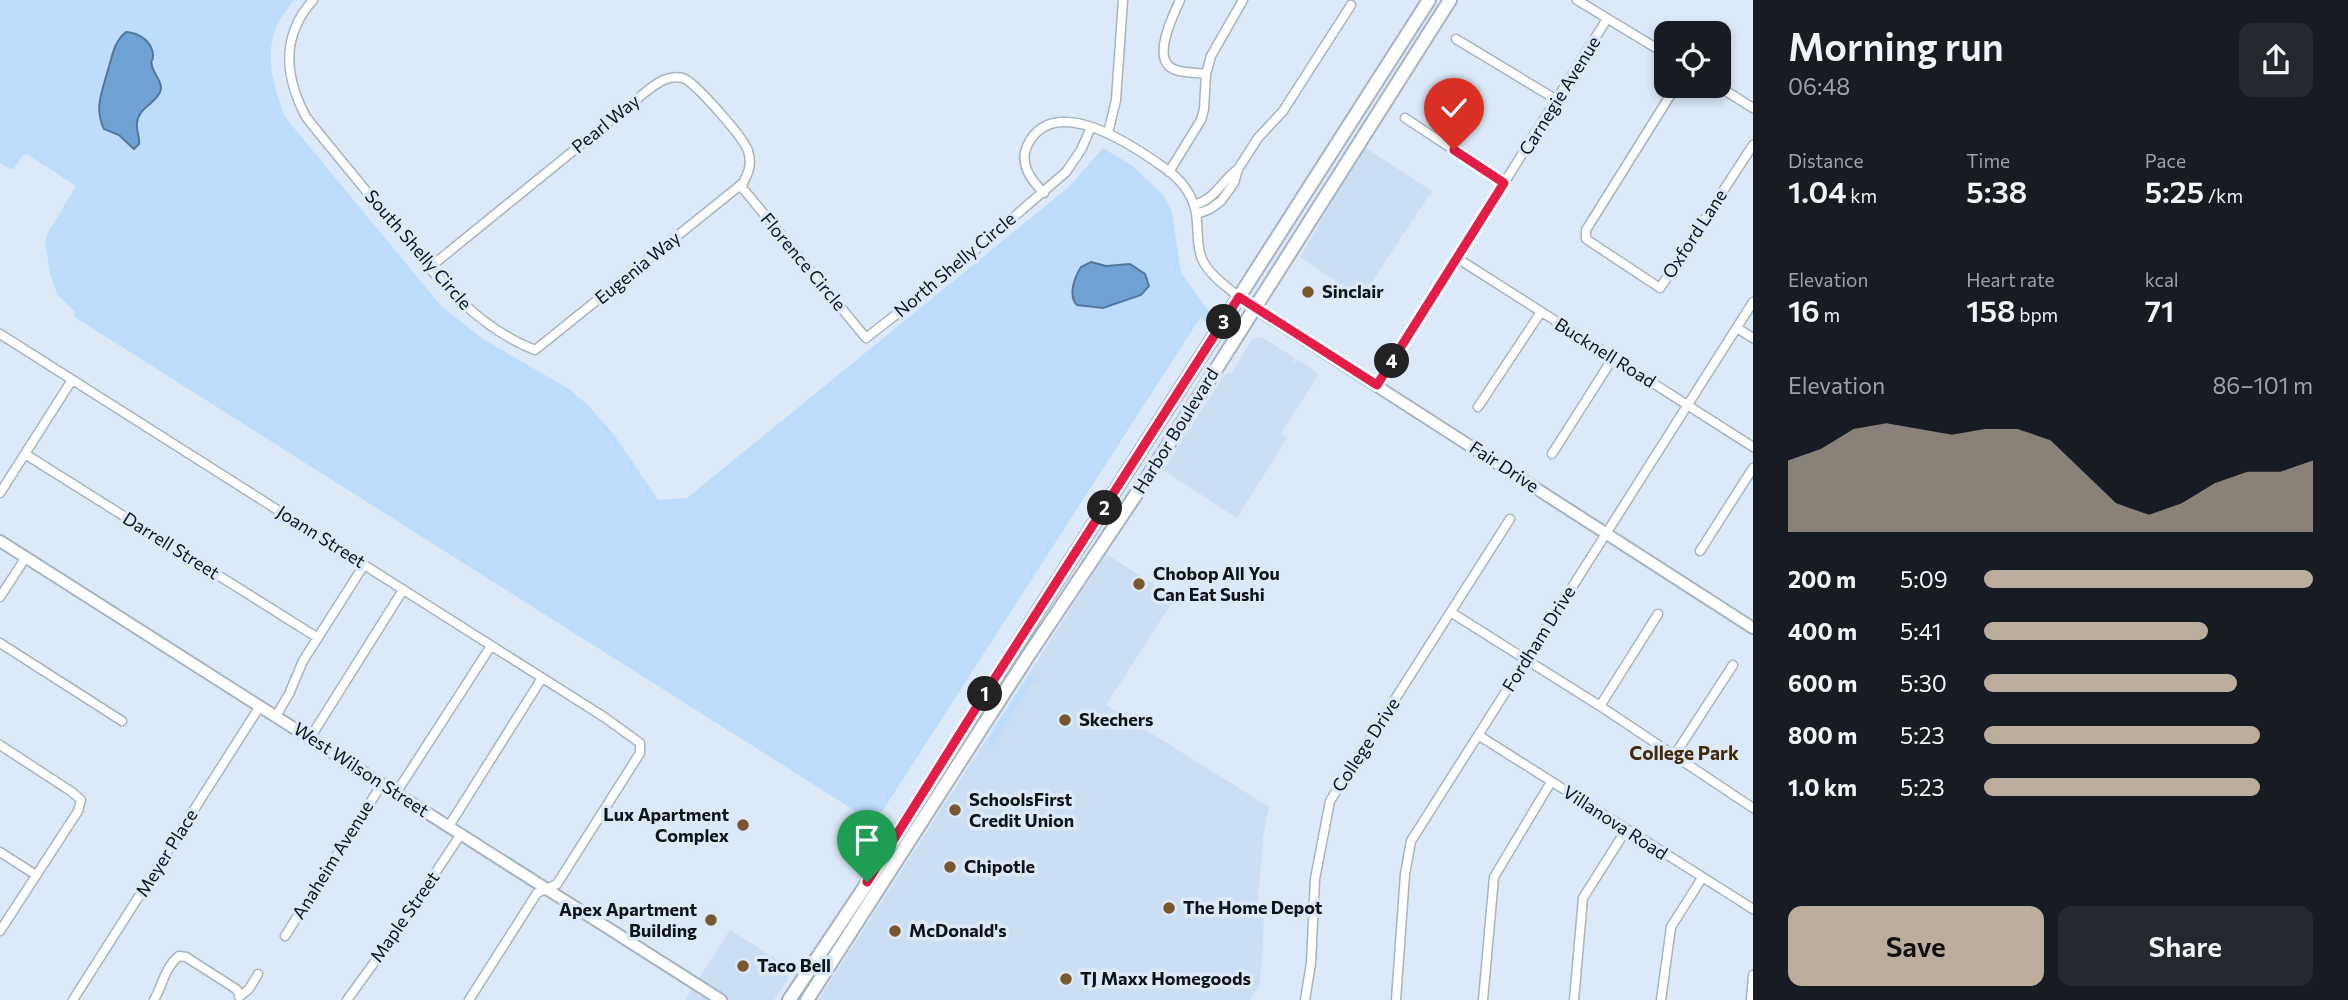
<!DOCTYPE html>
<meta charset="utf-8">
<style>
body{margin:0;font-family:Commissioner,sans-serif;background:#242831;color:#f1f3f6;height:100vh;display:flex;flex-direction:column;font-size:26px;white-space:nowrap}
*{box-sizing:border-box;margin:0}
p{font-size:23px;color:#9ea1a6}
.icon{flex:none;width:38px;height:38px;fill:none;stroke:currentColor;stroke-width:2;stroke-linecap:round;stroke-linejoin:round}
.map{position:relative;flex:1;overflow:hidden}
.panel{display:flex;flex-direction:column;background:#171b24;width:595px}
.panel>*{flex:none}
.controls{position:absolute;left:1654px;top:21px;display:grid;gap:14px}
.controls a{display:grid;place-items:center;width:77px;height:77px;border-radius:14px;background:#171b24;box-shadow:0 4px 10px #0003;font-size:35px}
.pin{position:absolute;display:grid;place-items:center;width:60px;height:60px;color:#fff;margin:-72px -30px;border-radius:50% 50% 50% 0;rotate:-45deg;box-shadow:0 0 7px #0007}
.pin .icon{rotate:45deg}
.km{position:absolute;width:35px;height:35px;margin:-18px;border-radius:50%;background:#222;color:#fff;font-size:19px;line-height:35px;text-align:center}
.round{display:grid;place-items:center;flex:none;width:74px;height:74px;border-radius:14px;background:#242831}
.head{display:flex;align-items:center;justify-content:space-between;height:119px;padding:0 35px}
h1{font-size:38px;font-weight:600;line-height:52px}
.stats{display:grid;grid-template-columns:repeat(3,1fr);gap:10px;height:119px;padding:7px 35px}
.stats div{display:grid;align-content:center}
.stats b{font-size:30px;font-weight:600}
.stats small{font-size:19px;font-weight:400}
.stats p{font-size:19px}
.chart{height:196px;padding:14px 35px}
.chart p{display:flex;justify-content:space-between}
.chart svg{width:100%;height:126px;margin-top:7px;fill:#bbad9c;opacity:.7}
.action{display:flex;gap:14px;margin-top:auto;padding:14px 35px}
.action a{flex:1;height:80px;border-radius:14px;background:#bbad9c;color:#111;font-size:28px;font-weight:600;line-height:80px;text-align:center}
.action a+a{background:#242831;color:#f1f3f6}
ul{padding:0 35px;list-style:none;font-size:23px}
li{display:grid;grid-template-columns:112px 84px 1fr;align-items:center;height:52px}
li i{height:18px;border-radius:9px;background:#bbad9c}
main{display:flex;flex:1;min-height:0}
.map>svg:first-child{display:block}
.built{fill:#cbdff4}
.green{fill:#beddfd}
.water{fill:#71a2d4;stroke:#54779c;stroke-width:2}
.lines{fill:none;stroke-linecap:round;stroke-linejoin:round}
.street-casing{stroke:#a6b4c2;stroke-width:11}
.secondary-casing{stroke:#a6b4c2;stroke-width:14}
.primary-casing{stroke:#a6b4c2;stroke-width:16}
.street{stroke:#fff;stroke-width:8}
.secondary{stroke:#fff;stroke-width:10}
.primary{stroke:#fff;stroke-width:12}
.route-casing{stroke:#fff;stroke-width:14}
.route{stroke:#e11d48;stroke-width:9}
.poi-dot{fill:#79572e;stroke:#dbe9f8;stroke-width:2.5}
.labels{text-anchor:middle;stroke-width:7;stroke-linejoin:round;paint-order:stroke}
.street-label{font-size:18px;fill:#0f1419;stroke:#dbe9f8}
.poi-label{font-size:18px;font-weight:bold;fill:#0f1419;stroke:#dbe9f8;text-anchor:start}
.neighbourhood-label{font-size:19px;font-weight:bold;fill:#432a08;stroke:#dbe9f8}
</style>
<main>
<div class="map">
<svg width="1753" height="1000" viewBox="0 0 1753 1000">
<rect width="100%" height="100%" fill="#dbe9f8"/>
<!-- built -->
<path class="built" d="M1364,147l68,44 -71,107 -61,-41z
M1261,337l34,21 -3,6 5,-5 22,15 -38,59 6,5 -50,80 -74,-48 63,-97 5,1 21,-35z
M1106,554l69,44 -69,107 163,102 -6,30 -6,76 7,5 -4,66 -10,16h-432z
M730,930l63,40 -19,30h-89z"/>
<!-- green -->
<path class="green" d="M0,0h294c-5,7 -12,15 -16,23 -15,31 -4,65 7,94l157,190 41,32 86,50 20,17 26,30 43,64 29,-2 383,-312 33,-38 30,18 30,29 9,17 9,61 31,43 -5,7 -7,-5 -317,492 -6,5 -12,2 -792,-501 2,-4 -18,-18 -7,-21 -5,-31 3,-9 28,-47 -49,-32 -4,1 -9,13 -4,1 -10,-6z
M1029,675l10,6 -1,2 -5,-2 -40,64 -5,-2v-4z"/>
<!-- water -->
<path class="water" d="M126,32c13,1 26,9 27,23 0,10 -3,1 -1,11 2,9 12,17 8,26 -5,12 -22,16 -23,31 -1,7 3,14 2,21l-5,5 -15,-14 -15,-6c-10,-20 -2,-37 3,-56 5,-14 6,-31 19,-41z
M1091,262l15,4 24,-2 15,10 4,12 -8,9 -38,13 -26,-3c-9,-9 -3,-27 4,-38z"/>
<g class="lines">
<!-- street casing -->
<g class="street-casing">
<path id="street" d="M313,0c-33,37 -28,77 -7,117 27,34 55,67 82,101 42,51 83,107 147,132l208,-167c6,-11 9,-20 5,-32 -4,-13 -53,-69 -65,-73 -15,-3 -24,4 -35,12l-219,178
M1180,0c-6,14 -25,51 -12,65 7,9 28,7 38,9
M1577,0l89,54
M1456,39l101,61
M1676,86l-90,144v9l74,49 93,-143
M1718,86l35,22
M1405,118l99,65
M1108,133l8,-33 7,-100
M1169,172l32,-52 3,-11 2,-35 5,-18 32,-56
M740,185l126,153 73,-57 127,-109 15,-22 10,-23
M1044,193c-13,-13 -25,-29 -17,-47 26,-56 107,0 139,23 18,13 30,30 31,53 1,13 0,25 5,37 7,16 24,27 37,38
M1194,205c22,-6 27,-24 44,-36
M1197,214l13,-5 11,-8 13,-18 4,-14 20,-31 25,-27 68,-106
M1457,258l296,189
M1737,328l16,10
M0,334l604,383 36,26v10l-83,131 -20,9 -68,107
M1377,385l230,-366
M1478,407l63,-95
M25,454l293,184
M1552,454l61,-96
M0,493l72,-113
M1700,551l53,-83
M0,597l26,-40
M1452,613l148,93 153,102
M0,643l122,78
M1600,706l58,-92
M276,716l13,-22 14,-33 61,-96
M1478,735l275,174
M310,738l93,-148
M0,745l72,47 9,8 -3,11 -78,120
M1674,756l59,-91
M396,793l95,-147
M449,826l93,-148
M0,852l36,23
M285,936l97,-152
M239,997l10,-8 9,-15
M73,1000l187,-294
M154,1000c9,-15 10,-32 25,-44l7,1 50,32 4,6
M347,1000l48,-66 66,-100
M1305,1000l6,-37 4,-84 15,-78 180,-282
M1396,1000l9,-126 6,-33 342,-539
M1483,1000l11,-123 57,-95
M1574,1000l9,-102 43,-68
M1661,1000l10,-73 31,-49
M1751,1000l2,-25"/>
</g>
<!-- secondary casing -->
<g class="secondary-casing">
<path id="secondary" d="M1254,307l499,321
M0,541l721,459"/>
</g>
<!-- primary casing -->
<g class="primary-casing">
<path id="primary" d="M789,1000l79,-118 174,-277 387,-605
M807,1000l219,-341 123,-184 301,-475"/>
</g>
<!-- street -->
<use href="#street" class="street"/>
<!-- secondary -->
<use href="#secondary" class="secondary"/>
<!-- primary -->
<use href="#primary" class="primary"/>
</g>
<g class="lines">
<!-- route casing -->
<g class="route-casing">
<path id="route" d="M867,882l119,-190 253,-395 138,88 127,-202 -50,-33"/>
</g>
<!-- route -->
<use href="#route" class="route"/>
</g>
<!-- markers -->
<g class="poi-dot">
<circle cx="1308" cy="292" r="7"/>
<circle cx="1139" cy="584" r="7"/>
<circle cx="1065" cy="720" r="7"/>
<circle cx="955" cy="810" r="7"/>
<circle cx="743" cy="825" r="7"/>
<circle cx="950" cy="867" r="7"/>
<circle cx="1169" cy="908" r="7"/>
<circle cx="711" cy="920" r="7"/>
<circle cx="895" cy="931" r="7"/>
<circle cx="743" cy="966" r="7"/>
<circle cx="1066" cy="979" r="7"/>
</g>
<g class="labels">
<!-- street labels -->
<g class="street-label">
<text transform="translate(1560 96) rotate(-58)" y="6">Carnegie Avenue</text>
<text transform="translate(606 124) rotate(-39)" y="6">Pearl Way</text>
<text transform="translate(1695 234) rotate(-57)" y="6">Oxford Lane</text>
<text transform="translate(418 250) rotate(49)" y="6">South Shelly Circle</text>
<text transform="translate(803 262) rotate(50)" y="6">Florence Circle</text>
<text transform="translate(955 265) rotate(-40)" y="6">North Shelly Circle</text>
<text transform="translate(638 268) rotate(-39)" y="6">Eugenia Way</text>
<text transform="translate(1605 353) rotate(32)" y="6">Bucknell Road</text>
<text transform="translate(1176 431) rotate(-58)" y="6">Harbor Boulevard</text>
<text transform="translate(1504 467) rotate(33)" y="6">Fair Drive</text>
<text transform="translate(321 537) rotate(32)" y="6">Joann Street</text>
<text transform="translate(171 546) rotate(32)" y="6">Darrell Street</text>
<text transform="translate(1539 639) rotate(-58)" y="6">Fordham Drive</text>
<text transform="translate(1366 745) rotate(-57)" y="6">College Drive</text>
<text transform="translate(361 770) rotate(33)" y="6">West Wilson Street</text>
<text transform="translate(1615 823) rotate(33)" y="6">Villanova Road</text>
<text transform="translate(167 853) rotate(-58)" y="6">Meyer Place</text>
<text transform="translate(333 860) rotate(-58)" y="6">Anaheim Avenue</text>
<text transform="translate(405 917) rotate(-55)" y="6">Maple Street</text>
</g>
<!-- poi labels -->
<g class="poi-label">
<text x="1322" y="298">Sinclair</text>
<text x="1153" y="580">Chobop All You<tspan x="1153" dy="21">Can Eat Sushi</tspan></text>
<text x="1079" y="726">Skechers</text>
<text x="969" y="806">SchoolsFirst<tspan x="969" dy="21">Credit Union</tspan></text>
<text x="729" y="821" text-anchor="end">Lux Apartment<tspan x="729" dy="21">Complex</tspan></text>
<text x="964" y="873">Chipotle</text>
<text x="1183" y="914">The Home Depot</text>
<text x="697" y="916" text-anchor="end">Apex Apartment<tspan x="697" dy="21">Building</tspan></text>
<text x="909" y="937">McDonald's</text>
<text x="757" y="972">Taco Bell</text>
<text x="1080" y="985">TJ Maxx Homegoods</text>
</g>
<!-- neighbourhood labels -->
<g class="neighbourhood-label">
<text x="1684" y="760">College Park</text>
</g>
</g>
</svg>
<div class="controls">
<a><svg class="icon" aria-label="locate" viewBox="0 0 24 24"><circle cx="12" cy="12" r="6"/><path d="M12 2v4M12 18v4M2 12h4M18 12h4"/></svg></a>
</div>
<div class="pin" style="left:867px;top:882px;background:#1e9e55"><svg class="icon" aria-label="arrive" viewBox="0 0 24 24"><path d="M6 21V4h12l-3 4 3 4H6"/></svg></div>
<div class="pin" style="left:1454px;top:150px;background:#d93025"><svg class="icon" aria-label="check" viewBox="0 0 24 24"><path d="M5 12l5 5 9-10"/></svg></div>
<b class="km" style="left:985px;top:694px">1</b>
<b class="km" style="left:1105px;top:508px">2</b>
<b class="km" style="left:1224px;top:322px">3</b>
<b class="km" style="left:1392px;top:361px">4</b>
</div>
<section class="panel">
<div class="head"><div><h1>Morning run</h1><p>06:48</p></div><a class="round"><svg class="icon" aria-label="share" viewBox="0 0 24 24"><path d="M12 15V3M7 8l5-5 5 5M5 13v7h14v-7"/></svg></a></div>
<div class="stats">
<div><p>Distance</p><b>1.04<small> km</small></b></div>
<div><p>Time</p><b>5:38</b></div>
<div><p>Pace</p><b>5:25<small> /km</small></b></div>
</div>
<div class="stats">
<div><p>Elevation</p><b>16<small> m</small></b></div>
<div><p>Heart rate</p><b>158<small> bpm</small></b></div>
<div><p>kcal</p><b>71</b></div>
</div>
<div class="chart"><p><span>Elevation</span>86–101 m</p>
<svg viewBox="0 0 160 44" preserveAspectRatio="none"><path d="M0 44V19L10 15L20 8L30 6L40 8L50 10L60 8L70 8L80 12L90 23L100 34L110 38L120 34L130 27L140 23L150 23L160 19V44z"/></svg>
</div>
<ul>
<li><b>200 m</b>5:09<i style="width:100%"></i></li>
<li><b>400 m</b>5:41<i style="width:68%"></i></li>
<li><b>600 m</b>5:30<i style="width:77%"></i></li>
<li><b>800 m</b>5:23<i style="width:84%"></i></li>
<li><b>1.0 km</b>5:23<i style="width:84%"></i></li>
</ul>
<div class="action"><a>Save</a><a>Share</a></div>
</section>
</main>
